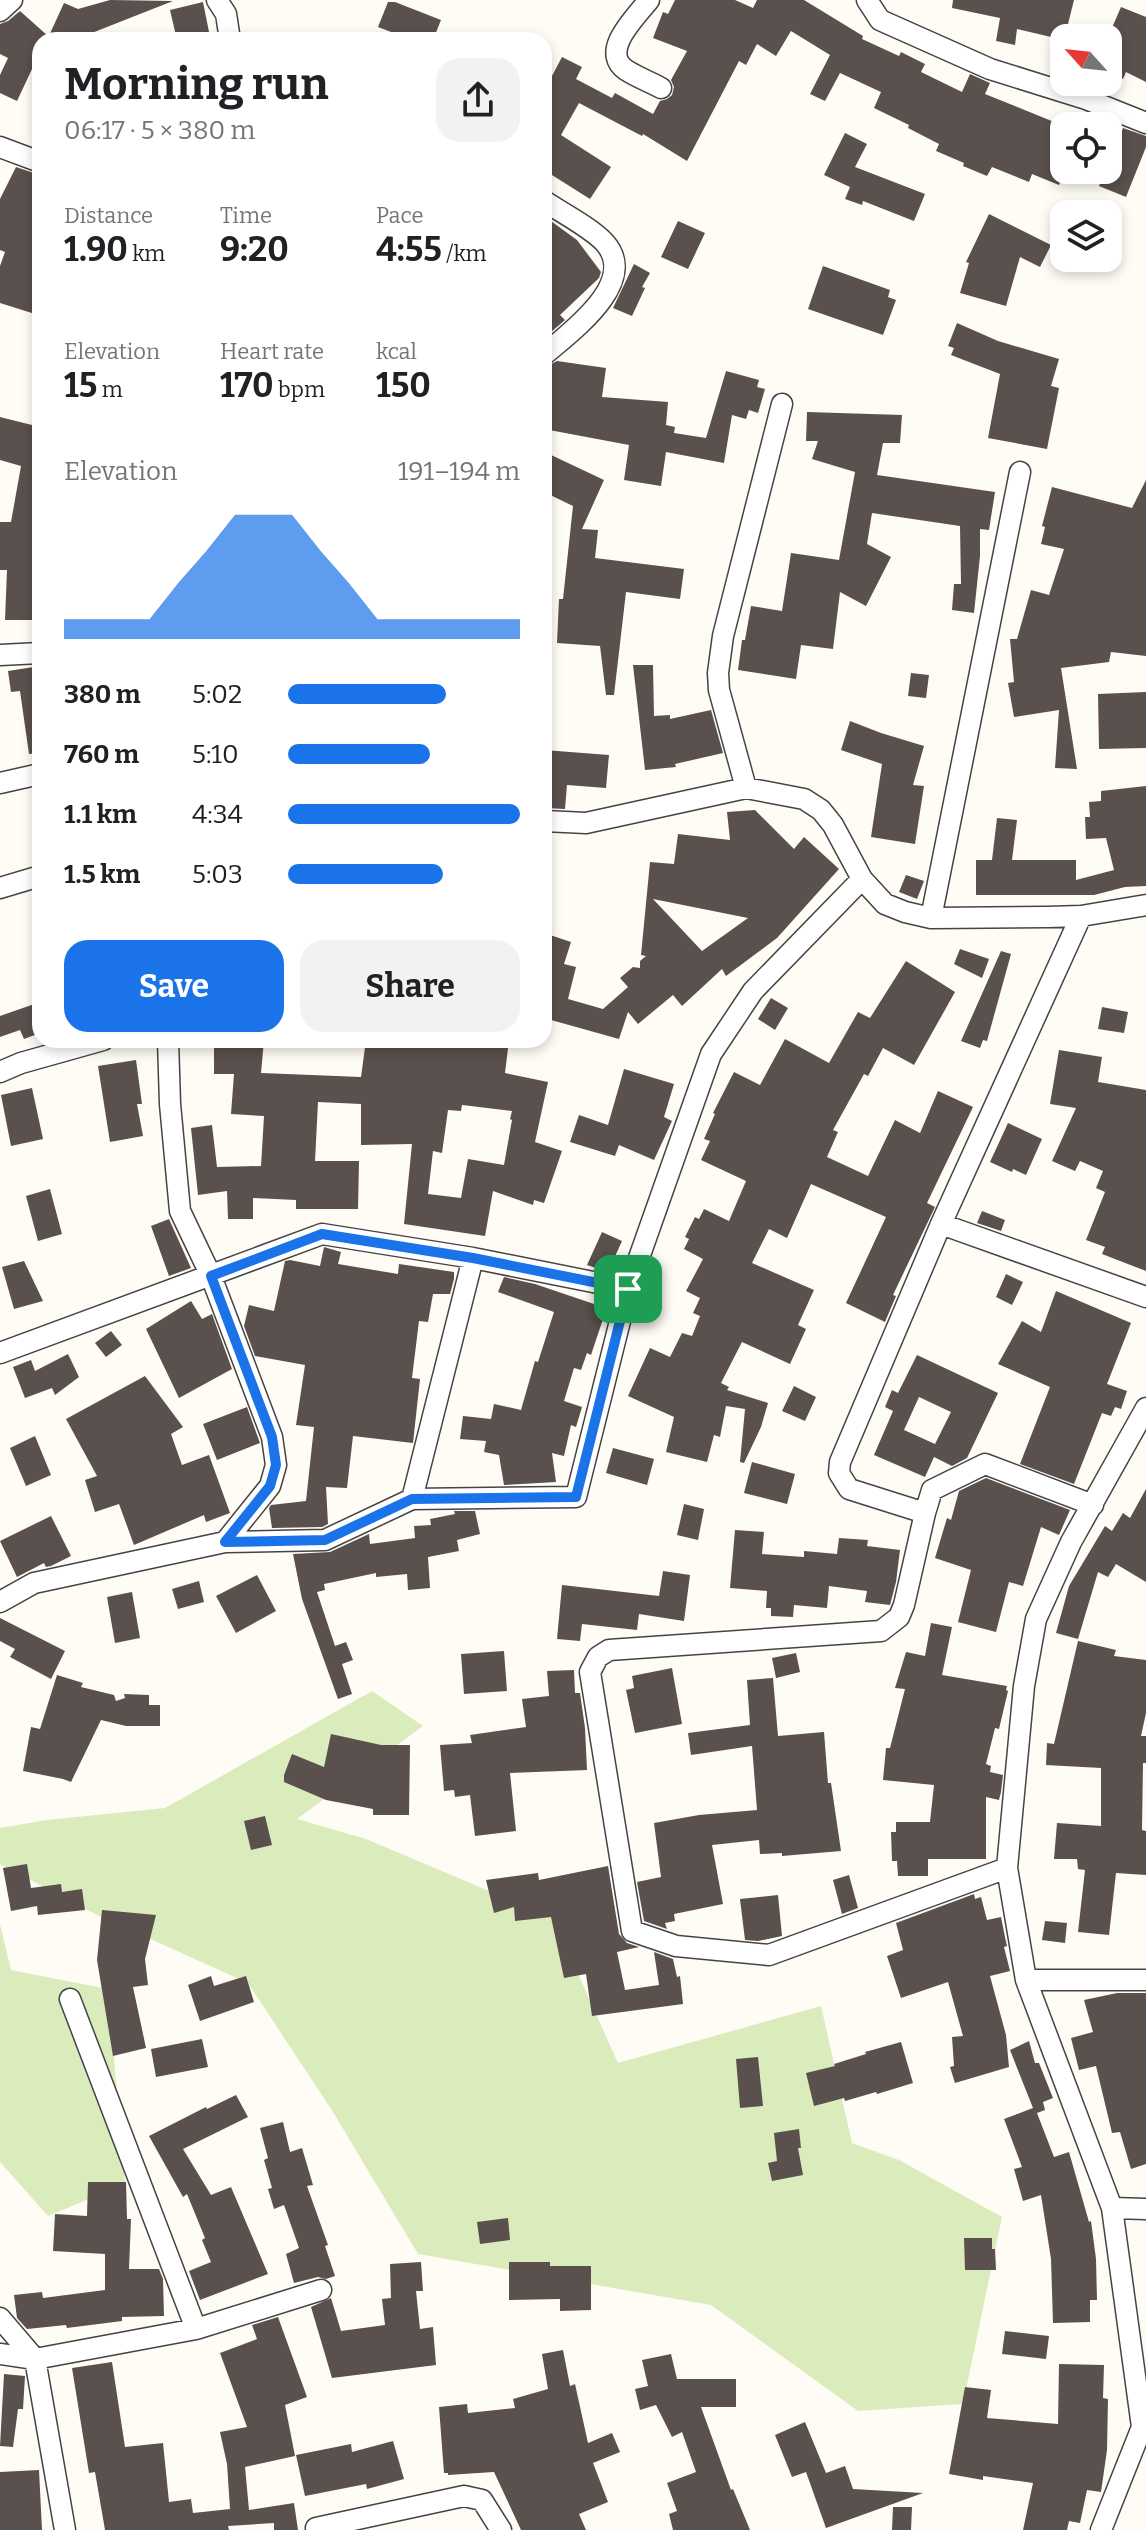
<!DOCTYPE html>
<meta charset="utf-8">
<style>
body{margin:0;font-family:Bitter,serif;background:#f2f2f2;color:#202124;height:100vh;display:flex;flex-direction:column;font-size:30px;white-space:nowrap}
*{box-sizing:border-box;margin:0}
p{font-size:26px;color:#757577}
.icon{flex:none;width:44px;height:44px;fill:none;stroke:currentColor;stroke-width:2;stroke-linecap:round;stroke-linejoin:round}
.map{position:relative;flex:1;overflow:hidden}
.drawer{position:absolute;left:32px;top:32px;width:520px;height:1016px;display:flex;flex-direction:column;background:#fff;border-radius:24px;box-shadow:0 4px 12px #0003}
.drawer>*{flex:none}
.needle{width:52px;rotate:297deg}
.fabs{position:absolute;left:1050px;top:24px;display:grid;gap:16px}
.fabs a{display:grid;place-items:center;width:72px;height:72px;border-radius:16px;background:#fff;box-shadow:0 4px 12px #0003;font-size:40px}
.pin{position:absolute;display:grid;place-items:center;width:68px;height:68px;color:#fff;margin:-34px;border-radius:16px;box-shadow:0 4px 12px #0006}
.round{display:grid;place-items:center;flex:none;width:84px;height:84px;border-radius:24px;background:#f2f2f2}
.summary{display:flex;align-items:center;justify-content:space-between;height:136px;padding:0 32px}
h1{font-size:44px;font-weight:700;line-height:60px}
.figures{display:grid;grid-template-columns:repeat(3,1fr);gap:12px;height:136px;padding:8px 32px}
.figures div{display:grid;align-content:center}
.figures b{font-size:34px;font-weight:700}
.figures small{font-size:22px;font-weight:400}
.figures p{font-size:22px}
.chart{height:224px;padding:16px 32px}
.chart p{display:flex;justify-content:space-between}
.chart svg{width:100%;height:144px;margin-top:8px;fill:#1a73e8;opacity:.7}
.primary-button{display:flex;gap:16px;margin-top:auto;padding:16px 32px}
.primary-button a{flex:1;height:92px;border-radius:24px;background:#1a73e8;color:#fff;font-size:32px;font-weight:700;line-height:92px;text-align:center}
.primary-button a+a{background:#f2f2f2;color:#202124}
ul{padding:0 32px;list-style:none;font-size:26px}
li{display:grid;grid-template-columns:128px 96px 1fr;align-items:center;height:60px}
li i{height:20px;border-radius:10px;background:#1a73e8}
.map>svg:first-child{display:block}
.green{fill:#dbecbc}
.building{fill:#5a504d;fill-rule:evenodd}
.lines{fill:none;stroke-linecap:round;stroke-linejoin:round}
.minor-casing{stroke:#444;stroke-width:23}
.minor{stroke:#fff;stroke-width:20}
.route-casing{stroke:#fff;stroke-width:16}
.route{stroke:#1a73e8;stroke-width:10}
</style>
<div class="map">
<svg width="1146" height="2530" viewBox="0 0 1146 2530">
<rect width="100%" height="100%" fill="#fffcf5"/>
<!-- green -->
<path class="green" d="M372,1691l51,35 -126,93 69,20 187,79 65,145 203,-57 31,137 47,17 103,57 -39,187 -105,7 -147,-106 -293,-51 -85,-142 -85,-129 -151,-68 -97,-51v-36l47,-8 118,-12z
M0,1924l11,46 97,19 17,195 -77,32 -48,-54z"/>
<!-- building -->
<path class="building" d="M110,0l63,1 -99,39h-27l17,-37 14,6z
M675,0h60l18,8 4,-8h47l59,36 -1,3 37,17 2,-4 24,12 -4,8 41,20 8,-18 20,9 -5,11 79,32v47l-5,12 -27,-11 -3,8 -37,-15 -5,9 -24,-10 1,-3 -28,-12 3,-7 -31,-16 1,-3 -35,-17 7,-16 -41,-19 -15,28 -15,-7 20,-39 -39,-24 -15,25 -19,-12 -11,21 -7,-4 -52,100 -44,-27 -1,2 -63,-33 -18,32 50,32 -21,32 -46,-29v-79l18,-34 20,10 -6,12 36,19 3,-5 38,21 7,-13 7,-2 5,-4 2,-8 -3,-7 16,-29 -34,-13 10,-26 5,2z
M953,0h121l-10,40 -47,-11 -2,16 -19,-4 4,-23 -48,-10z
M203,2l7,35 -33,3 -7,-30z
M388,2h7l46,18 -8,20h-21l-34,-13z
M1121,7l25,10v65l-20,-10 -3,7 -15,-7v-35z
M20,11l28,25 -2,4h-6v12l-23,49 -17,-8v-18l8,-17 -8,-4v-30l8,-3z
M1123,128l23,8v11l-20,50 -27,-11 7,-16h2v-6z
M845,133l22,11 -12,23 70,27 -11,27 -51,-20 -1,4 -17,-6 5,-12 -26,-12z
M16,167l24,8v124l-5,15 -35,-11v-37l5,-14 -5,-2v-51z
M989,214l62,31 -11,22 -20,-10 -14,49 -46,-13 9,-30 -3,-1z
M544,216l33,24 24,32 -2,6 -39,37 5,5 -21,18z
M678,221l27,12 -17,36 -27,-12z
M634,264l16,9 -8,14 3,1 -13,28 -19,-8z
M823,266l67,24 -2,7 8,3 -13,35 -75,-26z
M957,323l41,18 61,18 -8,27 8,2 -12,61 -59,-11 12,-64 -49,-19 3,-7 -6,-2z
M557,361l49,7 -4,29 66,5 -2,23 9,2 -1,6 32,5 20,-67 33,9 -2,7 8,2 -7,24 -9,-3 -3,9 -14,-4 -8,48 -58,-11 -5,34 -37,-6 5,-35 -85,-16v-61z
M807,412l95,3 -2,28h-17l-6,32 118,17 -6,38 -9,-1v27l-6,57 -22,-3 2,-26h7l-1,-58 -88,-13 -5,31 24,13 -25,49 -26,-14 -7,57 -32,-4 -5,34 -58,-9 4,-30h3l6,-34 31,5 9,-58 48,7 16,-88 -43,-13 6,-18h-12z
M0,417l40,10v85l-4,-1v109h-31l2,-50h-7v-48h11l10,-56 -21,-6z
M549,454l55,26 -22,49 16,1 -3,28 89,11 -4,30 -54,-7 -12,103h-8l-6,-49 -43,-3 2,-44h4l10,-93 -29,-14v-26z
M1146,480v176l-35,-4 -2,10 -48,6 16,101 -22,-1 4,-58 -45,7 -6,-34 6,-1 -4,-43h7l14,-49 18,5 15,-46 -23,-5 4,-17 -3,-1 10,-39 80,21z
M633,665h20l1,51 16,-1v4l41,-9 12,43 -48,11 1,3 -31,3z
M40,666v87l-11,1 -9,-63 -9,1 -3,-21z
M911,673l18,2 -3,23 -18,-2z
M1146,692v56l-47,1 -1,-55z
M850,721l31,12 43,13 -11,39 11,1 -9,58 -44,-7 11,-73 -41,-14z
M544,750l65,5 -3,33 -39,-3 -2,24 -21,-1z
M1146,786v100l-21,1 -31,8h-118v-35h16l5,-42 20,2 -5,40h64v20l38,-10 -8,-32 -20,1 -1,-22h5l-1,-15 12,-1v-10z
M755,810l39,39 10,-12 35,32 -62,69 -51,38 -4,-7 -40,37 -9,-11 -35,29 -10,-12 -9,27 -75,-21v-85l27,9 -7,22 12,3 -8,32 35,10 25,-22 -8,-9 13,-11 7,1v-7l6,-5 -5,-1 9,-93 24,2 4,-30 52,6 -3,-28zM653,899l95,19 -46,33z
M906,875l18,6 -7,18 -18,-7z
M960,949l29,10 -7,19 -28,-14z
M1001,951l10,3 -24,87 -4,-1 -3,8 -19,-7z
M906,961l49,31 -41,73 -31,-17 -15,28 -4,-2 -31,56 5,2 -11,25 41,19 27,-56 25,13 18,-42 35,16 -46,96 8,4 -42,88 3,1 -11,26 -39,-19 40,-86 -75,-33 -24,54 -18,-9 -17,34 62,27 -16,35 8,4 -16,35 -48,-22 -21,41 8,4 -2,3 41,13 -7,24 -17,36 -4,-1 5,-53 -19,-3 -6,31 -6,-2 -7,27 -41,-10 8,-35 -46,-21 22,-48 20,9 12,-24 10,3 8,-20 -7,-3 7,-15 -14,-7 17,-32 -19,-10 5,-10 -4,-2 10,-20 4,2 5,-10 25,12 17,-40 -45,-21 9,-19 -6,-2 11,-25 -2,-1 21,-41 26,13 25,-46 44,24 29,-51 12,6z
M771,998l17,10 -13,22 -17,-11z
M40,1002v31l-16,6 -4,-9 -20,7v-21z
M1102,1007l26,5 -4,21 -26,-4z
M214,1040h50l-3,33 100,4 5,-37h143l-4,33 43,9 -13,60 27,9 -18,52 -10,-3 -1,5 -40,-14 -8,45 -81,-12 8,-80 -51,1v-41l-43,-2 -3,59h44l-1,48h-62v-9l-43,-2v21h-25l-1,-28 -29,4 -7,-67 21,-3 5,42 44,-1 3,-50 -33,-2 3,-40h-20zM462,1105l50,6 -2,8 2,1 -8,45 -36,-6 -7,39 -33,-4 5,-43 9,2 6,-43 13,1z
M1059,1050l43,7 -4,25 48,8v181l-44,-17 3,-7 -19,-7 19,-48 -9,-4 7,-17 -23,-10 -5,10 -23,-10 24,-53 -26,-4z
M136,1060l6,44h-5l6,32 -33,6 -12,-76z
M624,1069l50,15 -10,33 8,4 -18,39 -35,-15 -4,11 -45,-14 9,-27 29,10z
M32,1088l11,51 -32,7 -10,-51z
M1008,1123l34,16 -16,36 -13,-6 -1,3 -22,-10z
M50,1189l12,45 -24,7 -12,-45z
M982,1211l23,9 -4,11 -24,-8z
M169,1219l22,49 -22,8 -18,-50z
M602,1232l20,9 -14,31 -21,-7z
M324,1247l17,5 -3,12 60,10 1,-10 55,8v7l-4,15h-17l-5,28 -9,-1 -7,57 8,1 -7,64 -60,-7 -6,52 -21,-1 2,37 -6,3 -50,1 -3,-20 2,-3 35,-4 8,-74 -18,-2 9,-60 -50,-9 -11,-30 5,-21 25,6 11,-50 5,-1 30,6z
M24,1261l19,40 -29,8 -12,-42z
M1006,1274l17,8 -11,23 -16,-8z
M504,1277l31,7 62,21 8,8 -14,42 -4,-2 -6,17 -7,-2 -10,33 18,6 -6,20 -5,-2 -7,31 -12,-3 4,29 -52,3 -5,-30 -15,-3 2,-11 -26,-2 3,-23 28,3 3,-15 27,6 14,-49 3,1 16,-50 -56,-20z
M1056,1291l75,32 -24,61 20,7 -6,18 -6,-2 -4,9 -9,-3 -28,71 -54,-20 30,-77 -52,-23 24,-43 19,11z
M191,1301l11,18 10,-5 20,55 -53,29 -33,-69z
M111,1331l11,14 -16,12 -11,-14z
M68,1354l11,23 -24,18 -3,-7 -27,10 -12,-31 18,-7 4,11z
M917,1355l81,38 -31,65 -15,8 -18,-9 -9,20 -51,-22 19,-44 -8,-4 7,-17 6,3zM919,1397l32,15 -16,32 -31,-14z
M145,1376l38,51 -12,7 11,31 27,-10 21,58 -24,9 -2,-7 -70,30 -15,-41 -24,8 -10,-32 12,-4 -31,-57z
M794,1386l22,11 -11,24 -23,-10z
M247,1407l13,36 -43,17 -14,-36z
M35,1436l16,39 -25,11 -16,-38z
M613,1448l41,11 -7,26 -41,-12z
M752,1462l43,12 -8,30 -43,-11z
M986,1478l84,32 -11,25 -18,-8 -18,59 -14,-4 -13,50 -38,-10 13,-52 -36,-12 12,-40 4,2 8,-29z
M1146,1489v93l-30,-18 -8,13 -10,-5 -20,67 -22,-6 13,-47 36,-60 7,5 11,-18 7,5z
M684,1504l20,5 -6,31 -21,-5z
M454,1511h21l5,23 -23,6 2,11 -31,6 2,31 -22,2 -1,-16 -31,3v-4l-52,11 1,6 -8,2 18,54 11,-4 7,18 -11,4 10,30 -14,5 -36,-100 -9,-45 37,-2 39,-18 1,10 45,-6 -1,-12 17,-1 -1,-6 25,-5z
M51,1516l20,40 -20,10 -5,1 -2,-4 -27,14 -17,-36z
M735,1530l29,2 -2,22 42,3v-6l33,3 2,-16 29,2 -1,6 33,4 -4,32 -6,23 -25,-3 2,-11 -38,-5 -2,22 -33,-3 -1,12 -22,-1v-8h-5l1,-17 -37,-3z
M663,1571l27,4 -6,46 -45,-7 -2,16 -55,-6 -2,17 -23,-2 5,-54 97,11z
M257,1575l19,36 -40,22 -20,-37z
M199,1581l5,21 -26,7 -6,-20z
M132,1592l8,46 -25,5 -8,-46z
M0,1618l65,33 -14,28 -41,-22 5,-8 -15,-8z
M931,1623l21,4 -10,48 65,11 -1,4 2,1 -9,38 -4,-1 -9,36 5,2 -1,6 13,3 -2,17 -2,8 -13,-3v62h-58v17h-30l-1,-15h-5l-1,-29h5v-10h34l4,-37 -51,-5 3,-32h4l15,-59 -10,-1 11,-36 19,4z
M1078,1641l38,9 -2,6 32,4v53l-5,23h5v27h-3l-1,67 4,1v44l-30,-2 -7,62 -31,-3 7,-62 -7,-1 -1,-10h-23l3,-36 44,3v-58l-55,-3 1,-22 7,1z
M504,1651l3,40 -43,3 -3,-40z
M796,1653l4,19 -24,6 -4,-20z
M672,1668l10,56 -47,9 -9,-43 8,-2 -2,-12z
M574,1670l1,23h5l5,35 2,42 -77,3 6,58 -41,5 -5,-41 -15,2 -1,-7 -10,1 -4,-46 32,-2 -2,-8 56,-8 -4,-28 27,-3 -2,-25z
M57,1675l26,8 -2,4 33,8 2,6 9,-3 -1,-4 25,1v10h11v21h-34l-25,-6 -30,62 -8,-3 -40,-8 8,-44 9,2z
M773,1678l5,58 46,-4 4,51h3l10,68 -59,5v-3l-22,1 -1,-14 -47,5 11,59 -49,10 1,7 -10,2 2,6 -23,-8 -7,-39 24,-5 -7,-54 45,-8 58,-5 -5,-64 -61,9 -3,-22 62,-8 -3,-45z
M331,1734l50,11h29l-1,70h-36v-6l-47,-9 -42,-18v-7l8,-21 32,13z
M265,1816l7,29 -21,5 -7,-29z
M27,1864l4,24 30,-4 1,8 20,-3 3,21 -47,5 -1,-9 -26,5 -8,-43z
M608,1866l11,68 8,9 12,4 -22,5 8,38 34,-5 -5,-33 19,7 4,18 3,-1 3,28 -91,12 -6,-42 -22,4 -13,-61 -36,4 -1,-14 -20,6 -8,-33 52,-7 1,7z
M849,1875l9,33 -16,6 -9,-34z
M974,1894l1,5 6,-2 6,23 14,-3 4,20 2,9 -3,1 6,24 -20,5 16,59 3,32 -54,16 -5,-16 4,-1 -2,-29 11,-1 -15,-54 -47,16 -14,-42 16,-6 -7,-27z
M778,1895l4,41 -24,5 -13,-1 -5,-41z
M102,1910l54,5 -11,44 3,26 -15,2 13,61 -33,8 -16,-96z
M1045,1921l22,2 -2,20 -23,-3z
M211,1976l3,10 32,-10 8,26 -54,19 -12,-36z
M1117,1993h29v171l-15,5 -11,-37 -8,1 -16,-67 -17,4 -8,-32 22,-6 -9,-32z
M202,2039l6,28 -52,10 -5,-28z
M1029,2041l6,22h4l14,35 -10,4 2,8 -8,3 17,44 15,-5 20,70 2,-1 5,38 1,41h-7v22l-37,1 -2,-64 -10,-64 -18,6 -9,-32 8,-2 -18,-48 29,-11 -23,-58z
M901,2042l12,41 -36,11 -1,-2 -31,9 -1,-3 -30,8 -8,-33 29,-7 -1,-2 32,-10 -1,-2z
M758,2057l5,49 -23,2 -4,-49z
M236,2095l12,22 -65,32 28,46 20,-8 37,87 -68,26 -11,-29 22,-9 -9,-22 3,-2 -18,-44 -4,3 -34,-61 57,-29 1,2z
M283,2122l7,30 12,-4 11,37 -6,1 21,59 -3,1 10,30 -9,3 -8,-2 -24,6 -8,-29 13,-6 -15,-43 -10,4 -6,-20 4,-1 -8,-28 4,-2 -8,-30z
M799,2129l2,19h-3l5,27 -31,6 -4,-18 9,-2 -3,-28z
M88,2182h38l1,37h4l-2,50h30l4,10 1,37 -42,1v4l-55,7 -1,-3 -39,4 -10,-11 -3,-23 28,-3 1,6 62,-8v-36l-52,-3 2,-37 32,2z
M508,2218l2,22 -30,4 -3,-22z
M964,2238h28v11h3l1,21h-31z
M421,2262l2,29h-7l4,38 13,-2 3,38 -104,13 -21,-71 20,-9 10,33 44,-6 -3,-26 9,-1 -1,-34z
M509,2262h41v4h41v44l-31,1v-12l-51,1z
M278,2317l29,80 -22,8 10,51 -50,11 4,43 45,-7 4,27h-24v-7l-46,3 1,4h-124l-10,-58 -6,1 -17,-105 40,-6 13,85 38,-4 6,59 22,-3 2,14 37,-4 -3,-45 -7,-32 27,-5 -27,-74 37,-14 -5,-14z
M1005,2331l44,5 -3,23 -44,-5z
M563,2350l7,36 5,-2 13,59 24,-10 8,19 -27,11 15,39 -29,12 7,16h-65l-27,-58 -46,3v-2h-4l-5,-66 28,-3 1,9 47,-5 -2,-9 35,-10 -6,-35z
M671,2354l6,25h59v28h-35l30,83 2,-1 17,41h-77l-4,-16 8,-3 -10,-28 29,-11 -14,-40 -10,5 -16,-32 -16,5 -5,-21 13,-3 -6,-26z
M1059,2364l45,1 -1,33 5,1 -1,51 -6,42 -14,-2 -7,33 -11,-2 -2,9h-44l10,-47 -50,-7v4l-34,-6 16,-87 26,3 -4,28 71,6z
M4,2374l21,2 -2,33h-5l-5,38 -13,-1z
M805,2422l21,51 19,-7 8,23 70,4 -97,35 -20,-56 -14,5 -17,-42z
M393,2441l11,38 -37,10 -1,-5 -61,12 -9,-41 55,-11 1,8z
M39,2470l3,60h-42v-58z
M893,2507h19l-1,23h-19z"/>
<g class="lines">
<!-- minor casing -->
<g class="minor-casing">
<path id="minor" d="M217,0l9,14 4,26
M649,0c-13,17 -50,51 -23,70 11,7 24,12 35,18
M867,0l13,20 110,49 96,30 60,24
M0,11l12,-11
M0,147l40,15
M544,201c17,11 49,28 61,42 35,40 -36,90 -61,112
M0,655l40,-2
M0,783l40,-9
M746,788l-27,-98 -1,-17 5,-37 59,-232
M544,821l42,2 160,-35 58,11 17,11 12,15 29,54 23,25 20,8 26,6 117,-1 33,-1 65,-11
M0,888l40,-12
M931,918l89,-446
M168,1040l2,64 10,107 31,65 61,161 4,28 -6,21 -45,56
M0,1072l21,-9 82,-23
M941,1224l205,73
M0,1353l322,-119 151,24 155,31 83,-235 42,-63 109,-112
M1146,1408l-75,134 -35,77 -12,67 -17,182 19,112 86,228 30,219 4,7
M412,1499l61,-241
M925,1513l7,-23 53,-26 108,41
M0,1602l34,-19 191,-41 100,-2 87,-41 164,-2 52,-208
M1007,1868l-238,87 -93,-9 -44,-15 -42,-259 8,-15 11,-7 272,-19 18,-14 5,-12 21,-92 -76,-24 -10,-16 1,-11 101,-238 140,-308
M1026,1980h120
M70,1999l126,330
M1112,2208l34,1
M0,2318l35,41 30,171
M0,2354l35,5 161,-30 125,-39
M316,2528l148,-32 18,4 19,30
M1101,2530l41,-103"/>
</g>
<!-- minor -->
<use href="#minor" class="minor"/>
</g>
<g class="lines">
<!-- route casing -->
<g class="route-casing">
<path id="route" d="M322,1234l151,24 155,31 -52,208 -164,2 -87,41 -100,2 45,-56 6,-21 -4,-28 -61,-161z"/>
</g>
<!-- route -->
<use href="#route" class="route"/>
</g>
</svg>
<div class="fabs">
<a><svg class="needle" viewBox="-14 -14 28 28"><path d="M0-13l5 13h-10z" fill="#e53935"/><path d="M0 13l5-13h-10z" fill="#757577"/></svg></a>
<a><svg class="icon" aria-label="locate" viewBox="0 0 24 24"><circle cx="12" cy="12" r="6"/><path d="M12 2v4M12 18v4M2 12h4M18 12h4"/></svg></a>
<a><svg class="icon" aria-label="layers" viewBox="0 0 24 24"><path d="M12 4l9 5-9 5-9-5zM3 14l9 5 9-5"/></svg></a>
</div>
<div class="pin" style="left:628px;top:1289px;background:#1e9e55"><svg class="icon" aria-label="arrive" viewBox="0 0 24 24"><path d="M6 21V4h12l-3 4 3 4H6"/></svg></div>
<section class="drawer">
<div class="summary"><div><h1>Morning run</h1><p>06:17 · 5 × 380 m</p></div><a class="round"><svg class="icon" aria-label="share" viewBox="0 0 24 24"><path d="M12 15V3M7 8l5-5 5 5M5 13v7h14v-7"/></svg></a></div>
<div class="figures">
<div><p>Distance</p><b>1.90<small> km</small></b></div>
<div><p>Time</p><b>9:20</b></div>
<div><p>Pace</p><b>4:55<small> /km</small></b></div>
</div>
<div class="figures">
<div><p>Elevation</p><b>15<small> m</small></b></div>
<div><p>Heart rate</p><b>170<small> bpm</small></b></div>
<div><p>kcal</p><b>150</b></div>
</div>
<div class="chart"><p><span>Elevation</span>191–194 m</p>
<svg viewBox="0 0 160 44" preserveAspectRatio="none"><path d="M0 44V38L10 38L20 38L30 38L40 27L50 17L60 6L70 6L80 6L90 17L100 27L110 38L120 38L130 38L140 38L150 38L160 38V44z"/></svg>
</div>
<ul>
<li><b>380 m</b>5:02<i style="width:68%"></i></li>
<li><b>760 m</b>5:10<i style="width:61%"></i></li>
<li><b>1.1 km</b>4:34<i style="width:100%"></i></li>
<li><b>1.5 km</b>5:03<i style="width:67%"></i></li>
</ul>
<div class="primary-button"><a>Save</a><a>Share</a></div>
</section>
</div>
